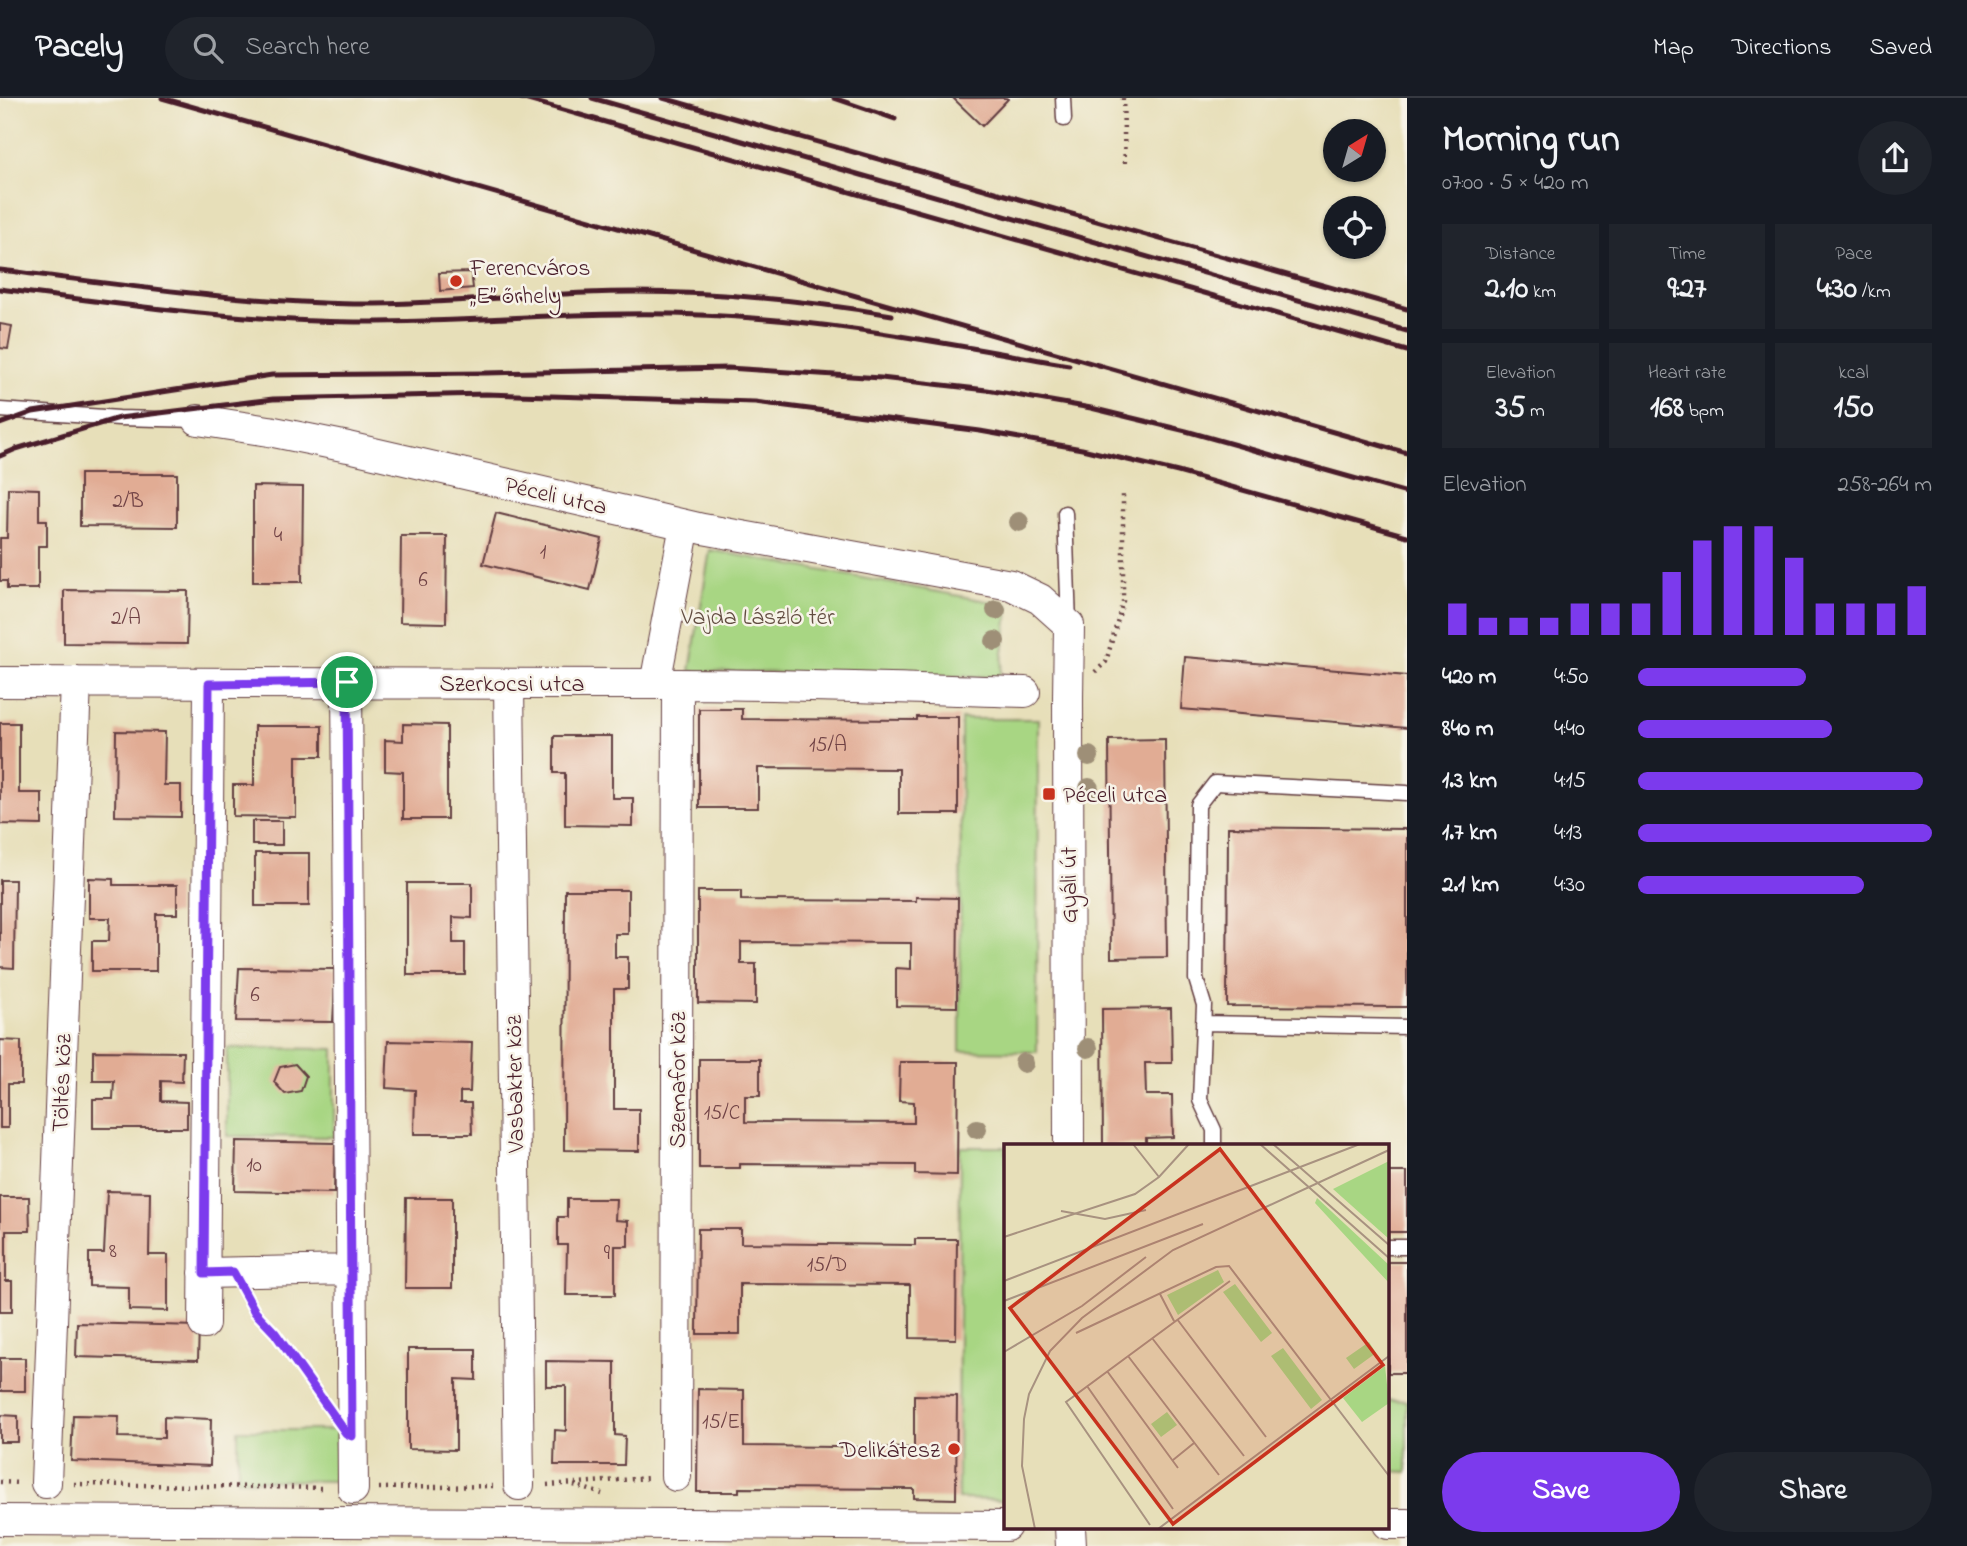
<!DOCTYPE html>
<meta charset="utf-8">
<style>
body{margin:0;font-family:"Indie Flower",sans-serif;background:#20242c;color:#f1f3f6;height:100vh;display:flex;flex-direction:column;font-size:26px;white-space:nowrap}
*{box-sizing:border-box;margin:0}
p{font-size:23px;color:#9ea1a6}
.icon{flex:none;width:38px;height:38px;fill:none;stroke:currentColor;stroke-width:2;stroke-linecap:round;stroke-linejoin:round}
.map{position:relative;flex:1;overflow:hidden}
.sheet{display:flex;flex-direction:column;background:#171b24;width:560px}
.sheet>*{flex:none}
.needle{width:46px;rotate:37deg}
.controls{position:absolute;left:1323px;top:21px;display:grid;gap:14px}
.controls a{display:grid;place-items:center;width:63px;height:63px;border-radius:50%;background:#171b24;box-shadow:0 2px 5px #0004;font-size:35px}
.pin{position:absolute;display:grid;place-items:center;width:60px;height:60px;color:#fff;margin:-30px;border:4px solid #fff;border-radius:50%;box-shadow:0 2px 7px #0007}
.round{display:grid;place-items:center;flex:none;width:74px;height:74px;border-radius:37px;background:#20242c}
.headline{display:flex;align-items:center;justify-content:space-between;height:119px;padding:0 35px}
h1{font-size:38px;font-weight:700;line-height:52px}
.figures{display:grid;grid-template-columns:repeat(3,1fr);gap:10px;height:119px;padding:7px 35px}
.figures div{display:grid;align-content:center;border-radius:0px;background:#20242c;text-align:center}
.figures b{font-size:30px;font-weight:700}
.figures small{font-size:19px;font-weight:400}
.figures p{font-size:19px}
.chart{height:196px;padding:14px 35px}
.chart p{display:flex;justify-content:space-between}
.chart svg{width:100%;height:126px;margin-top:7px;stroke:#7c3aed;stroke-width:6}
.action{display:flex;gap:14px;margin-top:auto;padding:14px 35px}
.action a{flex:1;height:80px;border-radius:42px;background:#7c3aed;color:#fff;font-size:28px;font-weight:700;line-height:80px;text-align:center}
.action a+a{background:#20242c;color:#f1f3f6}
ul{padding:0 35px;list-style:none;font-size:23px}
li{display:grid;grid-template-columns:112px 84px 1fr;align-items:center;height:52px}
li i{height:18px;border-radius:9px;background:#7c3aed}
header{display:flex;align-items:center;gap:42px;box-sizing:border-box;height:98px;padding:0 35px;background:#171b24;border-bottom:2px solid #363941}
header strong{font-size:33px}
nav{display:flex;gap:38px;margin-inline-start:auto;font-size:24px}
.search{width:490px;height:63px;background:#20242c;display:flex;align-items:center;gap:18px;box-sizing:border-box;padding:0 24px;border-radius:38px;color:#9ea1a6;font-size:26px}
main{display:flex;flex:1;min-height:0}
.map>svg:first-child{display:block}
.green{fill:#a8d683;stroke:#797a57;stroke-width:2}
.building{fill:#e1ac94}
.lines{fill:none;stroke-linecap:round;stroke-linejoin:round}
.service-casing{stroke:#623c40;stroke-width:17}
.minor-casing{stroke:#623c40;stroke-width:32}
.path{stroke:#623c40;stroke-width:4.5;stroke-dasharray:2 5;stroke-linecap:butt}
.service{stroke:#fff;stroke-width:14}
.minor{stroke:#fff;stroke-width:30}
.rail{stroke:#4a1f2b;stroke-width:5}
.tree{fill:#9e8f77}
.route-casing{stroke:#fff;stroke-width:14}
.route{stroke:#7c3aed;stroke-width:9}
.poi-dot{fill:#c8321e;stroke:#f7f3e8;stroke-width:2.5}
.labels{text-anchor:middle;stroke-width:5;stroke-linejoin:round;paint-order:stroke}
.number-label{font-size:21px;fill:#704245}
.poi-label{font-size:24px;fill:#4a1f2b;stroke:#f7f3e8;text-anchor:start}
.street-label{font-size:24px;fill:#4a1f2b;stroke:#f7f3e8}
.park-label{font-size:24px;fill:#624d41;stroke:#f7f3e8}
.inset-road{fill:none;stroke:#a89280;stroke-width:2}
.view{fill:#c8321e;fill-opacity:0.15;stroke:#c8321e;stroke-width:3.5}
.inset-edge{fill:none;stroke:#4a1f2b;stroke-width:3.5}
</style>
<header>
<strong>Pacely</strong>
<div class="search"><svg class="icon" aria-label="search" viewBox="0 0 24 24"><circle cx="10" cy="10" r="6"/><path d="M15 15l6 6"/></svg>Search here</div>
<nav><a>Map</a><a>Directions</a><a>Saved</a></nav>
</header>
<main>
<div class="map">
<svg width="1407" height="1448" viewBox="0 0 1407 1448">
<rect width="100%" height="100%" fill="#f7f3e8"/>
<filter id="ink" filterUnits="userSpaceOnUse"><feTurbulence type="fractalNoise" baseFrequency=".0143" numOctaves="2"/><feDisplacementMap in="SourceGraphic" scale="14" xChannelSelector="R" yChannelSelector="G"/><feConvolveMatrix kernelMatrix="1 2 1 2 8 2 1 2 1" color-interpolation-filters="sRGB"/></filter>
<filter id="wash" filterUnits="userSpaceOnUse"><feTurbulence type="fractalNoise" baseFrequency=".00686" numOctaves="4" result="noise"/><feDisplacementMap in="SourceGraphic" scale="28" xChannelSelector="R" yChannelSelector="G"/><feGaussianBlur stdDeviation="1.57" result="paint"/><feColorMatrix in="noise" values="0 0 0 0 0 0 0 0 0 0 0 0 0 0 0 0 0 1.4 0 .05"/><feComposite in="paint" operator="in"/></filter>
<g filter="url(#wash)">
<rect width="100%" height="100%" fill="#e7dfb9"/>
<!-- green -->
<path class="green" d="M710,452l299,55 -9,72 -310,-6z
M961,621h77l-1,333 -77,-1z
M227,950l107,1v88l-107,-1z
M960,1049h46v353l-48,-1z
M1388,1302l19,1v71l-19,-1z
M238,1332h99v51l-99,-1z"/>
<g id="blocks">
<!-- building -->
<path class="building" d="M953,0h53l2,1 -26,27z
M471,174l2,16 -33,3 -1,-18z
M0,226l12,2 -4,23 -8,-1z
M80,376h97v53l-97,-1z
M253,388l50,1 -1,95h-49z
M8,390l31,1v31h8v26h-9v43h-31v-8h-7v-43h7z
M496,415l106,26 -12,51 -107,-26z
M401,438h46l-1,87 -46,-1z
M64,492l124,1 -1,53 -123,-1z
M1185,559l222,19v52l-226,-19z
M699,611h43v10l175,1v-3h41v97h-59v-45l-141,-1v40h-59z
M0,625h19v70h23v32l-42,-1z
M403,626l44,1v94h-44v-47l-18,-1v-31l18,1z
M254,628h68v30h-26v61l-63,-1v-31h21z
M116,633l49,1 -1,53h17v32l-66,-1z
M554,638h58v62h21v28l-68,-1v-52h-11z
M1165,641l2,218 -56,1 -2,-218z
M252,723h30v24h-30z
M1228,729l179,2v178l-180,-1z
M255,755h54v53h-54z
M89,780l24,1v6h64v29h-21v57h-64v-30h17l1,-23h-21z
M0,782h15l-1,88 -14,-1z
M407,785h65v35l-19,-1v26h12v32h-58z
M565,792h63v44h-13v23h13v32h-14v120h25v42l-75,-1z
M698,793h43v9l175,1v-4l42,1 -1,109 -61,-1v-38l15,1v-26l-170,-1v22h15v40l-58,-1z
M239,870l97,1 -3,53 -97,-1z
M1171,910l1,55h-27l1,32h26l1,42 -27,1v7h-43l-1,-136z
M0,942l21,1v43h-13v44h-8z
M388,943l84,2 -2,49h-10v11h11l1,31h-58l1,-44 -29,-2z
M93,953l90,1 -1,30 -21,-1v20l26,1v26h-94v-29h20l1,-18h-21z
M699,961h61v37h-15v26l169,1v-21l-15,-1 1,-39h58l-1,113 -42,-1v-9l-175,-1v4h-41z
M295,966l11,12 -5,15 -16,3 -11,-12 6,-15z
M236,1043l99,2 -1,50 -99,-2z
M1388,1074h19v60h-19z
M107,1093l43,1 -1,63h19v56l-39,-1v-23l-40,-1v-33h15z
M0,1099h29l1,34h-24v50h6v31h-12z
M406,1100h46v90h-47z
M567,1101h49l-1,21 13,1v25h-13v49h-49l1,-50h-9v-28h9z
M698,1131h43v14l174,2v-6h42l-1,100 -46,-1v-53l-170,-1v50h-43z
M1388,1164h19v111h-19z
M77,1225l122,3 -1,34 -122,-3z
M408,1251h68v31l-20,-1v71l-48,-1z
M0,1260h25v33h-25z
M546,1263l69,1v73l10,1 -1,29h-70l1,-35 11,1v-45h-20z
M698,1291l46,1v56l170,2v-53l43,1 -1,103 -42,-1v-9l-175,-1v4h-42z
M0,1317l18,1v26h-18z
M73,1317l46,1 -1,21 46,1v-21l47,2 -1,47 -139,-5z"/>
</g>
</g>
<g filter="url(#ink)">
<use href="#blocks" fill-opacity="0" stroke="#623c40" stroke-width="2"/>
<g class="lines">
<!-- service casing -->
<g class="service-casing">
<path id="service" d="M1063,0l1,21
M0,312l119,8 79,2
M1065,415l4,111
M1203,925l204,4
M1214,1047v-15l-14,-30 4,-95 -8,-26 2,-174 17,-22 192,10
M1388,1149h19"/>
</g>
<!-- minor casing -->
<g class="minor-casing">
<path id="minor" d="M198,322l71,11 79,16 355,82 308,56 29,14 29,26 -1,72 1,448
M0,584c225,2 451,1 676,2 116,0 233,5 349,8
M347,584l6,807
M509,586l10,801
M655,586l30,-159
M204,1175l146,-3
M204,1226l5,-640
M676,1378l2,-792
M46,1385l30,-801
M0,1422l1006,6
M1388,1426h19
M1070,1429l1,19"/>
</g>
<!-- path -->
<path class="path" d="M1123,0l2,68
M1095,574l11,-10 17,-61v-107
M248,1203l7,11 20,21 48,66
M0,1384l20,1
M74,1386l251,4
M547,1387l103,-7
M574,1387l28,9
M379,1390l114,-2"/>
<!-- service -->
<use href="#service" class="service"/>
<!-- minor -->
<use href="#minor" class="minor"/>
<!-- rail -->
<path class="rail" d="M162,0l1245,355
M521,0l886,253
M592,0l815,233
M663,0l744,211
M834,0l61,21
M0,172c118,14 235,32 353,34 78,1 156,-8 233,-11 103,-4 206,5 306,22
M0,191c118,15 236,32 355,33 115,1 230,-12 345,-7 124,4 247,29 369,50
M0,326l33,-12 239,-37 214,-2 242,-5 153,10 106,12 104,18 95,23 221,62
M0,358l16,-7 103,-31 154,-19 213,-5 269,8 225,29 102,18 96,23 229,64"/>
</g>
<!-- trees -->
<g class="tree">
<circle cx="1019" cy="424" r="10"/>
<circle cx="996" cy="512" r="10"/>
<circle cx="995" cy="543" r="10"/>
<circle cx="1089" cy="658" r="10"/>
<circle cx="1089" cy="690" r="10"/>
<circle cx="1088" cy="950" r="10"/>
<circle cx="1024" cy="965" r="10"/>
<circle cx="977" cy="1031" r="10"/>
</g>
</g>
<g class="lines" filter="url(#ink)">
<!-- route casing -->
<g class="route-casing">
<path id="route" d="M347,584l5,754 -6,-3 -71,-100 -20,-21 -22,-40 -29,1 5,-589z"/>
</g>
<!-- route -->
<use href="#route" class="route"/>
</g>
<!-- markers -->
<g class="poi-dot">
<circle cx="456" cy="183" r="7"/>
<rect x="1042" y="689" width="14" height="14" rx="3.5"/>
<circle cx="954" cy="1351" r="7"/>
</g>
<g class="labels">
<!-- number labels -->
<g class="number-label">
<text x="128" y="409">2/B</text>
<text x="278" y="443">4</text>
<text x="543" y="460">1</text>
<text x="423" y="488">6</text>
<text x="126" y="526">2/A</text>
<text x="828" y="653">15/A</text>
<text x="255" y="903">6</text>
<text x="722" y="1021">15/C</text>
<text x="254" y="1073">10</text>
<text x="113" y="1159">8</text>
<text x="607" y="1161">9</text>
<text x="827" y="1173">15/D</text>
<text x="721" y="1330">15/E</text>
</g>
<!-- poi labels -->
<g class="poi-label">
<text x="470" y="177">Ferencváros<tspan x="470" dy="28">„E” őrhely</tspan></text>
<text x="1063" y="704">Péceli utca</text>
<text x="940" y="1359" text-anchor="end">Delikátesz</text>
</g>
<!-- street labels -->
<g class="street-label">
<text transform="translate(556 397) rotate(13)" y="8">Péceli utca</text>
<text x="512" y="593">Szerkocsi utca</text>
<text transform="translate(1068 787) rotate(-90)" y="8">Gyáli út</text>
<text transform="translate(677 982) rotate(-90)" y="8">Szemafor köz</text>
<text transform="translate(61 985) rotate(-88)" y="8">Töltés köz</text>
<text transform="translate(514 986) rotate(-91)" y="8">Vasbakter köz</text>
</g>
<!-- park labels -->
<g class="park-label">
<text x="758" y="526">Vajda László tér</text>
</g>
</g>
<!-- overview -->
<g transform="translate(1004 1046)">
<rect width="385" height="385" fill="#e7dfb9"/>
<path d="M385,17v78l-56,-50zM313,54l72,67v18l-74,-80zM214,126l6,12 -46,33 -11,-20zM231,140l37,49 -11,9 -38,-50zM365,198l7,11 -22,16 -8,-11zM279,204l39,52 -11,9 -40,-53zM381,222l4,37 -27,19 -19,-24zM163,268l10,13 -16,12 -10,-13z" fill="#a8d683"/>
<path class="inset-road" d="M129,0l26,33M256,0l129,114M269,0l116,101M57,67l44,8 41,-9M0,93l131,-43 24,-17 30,-33M0,137l356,-137M156,150l14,27M0,157l199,-77M173,175l89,118M72,189l140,-66 13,-1 160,210M148,194l92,118M0,208l78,-46 64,-49M124,212l91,119M103,227l71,97M83,242l86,123M169,316l21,-17M146,381l-84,-123 164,-121M31,385l-13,-63 2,-47 5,-25 21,-43 32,-33 91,-68 216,-100M154,385l231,-173"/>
<path class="view" d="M216,5l163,216 -210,159 -163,-216z"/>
<rect width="385" height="385" class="inset-edge"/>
</g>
</svg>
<div class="controls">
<a><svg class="needle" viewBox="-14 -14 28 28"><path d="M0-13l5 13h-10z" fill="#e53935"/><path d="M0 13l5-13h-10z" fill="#9ea1a6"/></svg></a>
<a><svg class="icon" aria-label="locate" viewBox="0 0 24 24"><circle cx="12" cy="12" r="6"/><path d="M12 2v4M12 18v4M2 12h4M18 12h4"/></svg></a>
</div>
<div class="pin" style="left:347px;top:584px;background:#1e9e55"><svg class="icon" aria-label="arrive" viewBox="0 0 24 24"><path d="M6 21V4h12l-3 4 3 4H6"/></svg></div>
</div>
<section class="sheet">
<div class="headline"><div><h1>Morning run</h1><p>07:00 · 5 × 420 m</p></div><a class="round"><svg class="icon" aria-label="share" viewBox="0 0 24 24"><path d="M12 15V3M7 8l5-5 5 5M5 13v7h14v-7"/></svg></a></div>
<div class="figures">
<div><p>Distance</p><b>2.10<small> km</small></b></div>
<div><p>Time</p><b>9:27</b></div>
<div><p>Pace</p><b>4:30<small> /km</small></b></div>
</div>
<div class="figures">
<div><p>Elevation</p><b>35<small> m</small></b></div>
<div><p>Heart rate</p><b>168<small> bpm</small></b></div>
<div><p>kcal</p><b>150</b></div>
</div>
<div class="chart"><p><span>Elevation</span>258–264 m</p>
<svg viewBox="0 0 160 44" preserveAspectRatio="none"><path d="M5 44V33M15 44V38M25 44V38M35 44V38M45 44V33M55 44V33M65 44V33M75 44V22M85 44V11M95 44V6M105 44V6M115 44V17M125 44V33M135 44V33M145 44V33M155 44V27"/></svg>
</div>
<ul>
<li><b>420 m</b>4:50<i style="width:57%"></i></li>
<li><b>840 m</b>4:40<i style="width:66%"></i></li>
<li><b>1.3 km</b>4:15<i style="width:97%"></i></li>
<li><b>1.7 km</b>4:13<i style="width:100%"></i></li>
<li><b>2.1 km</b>4:30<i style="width:77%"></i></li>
</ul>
<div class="action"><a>Save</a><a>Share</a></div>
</section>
</main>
